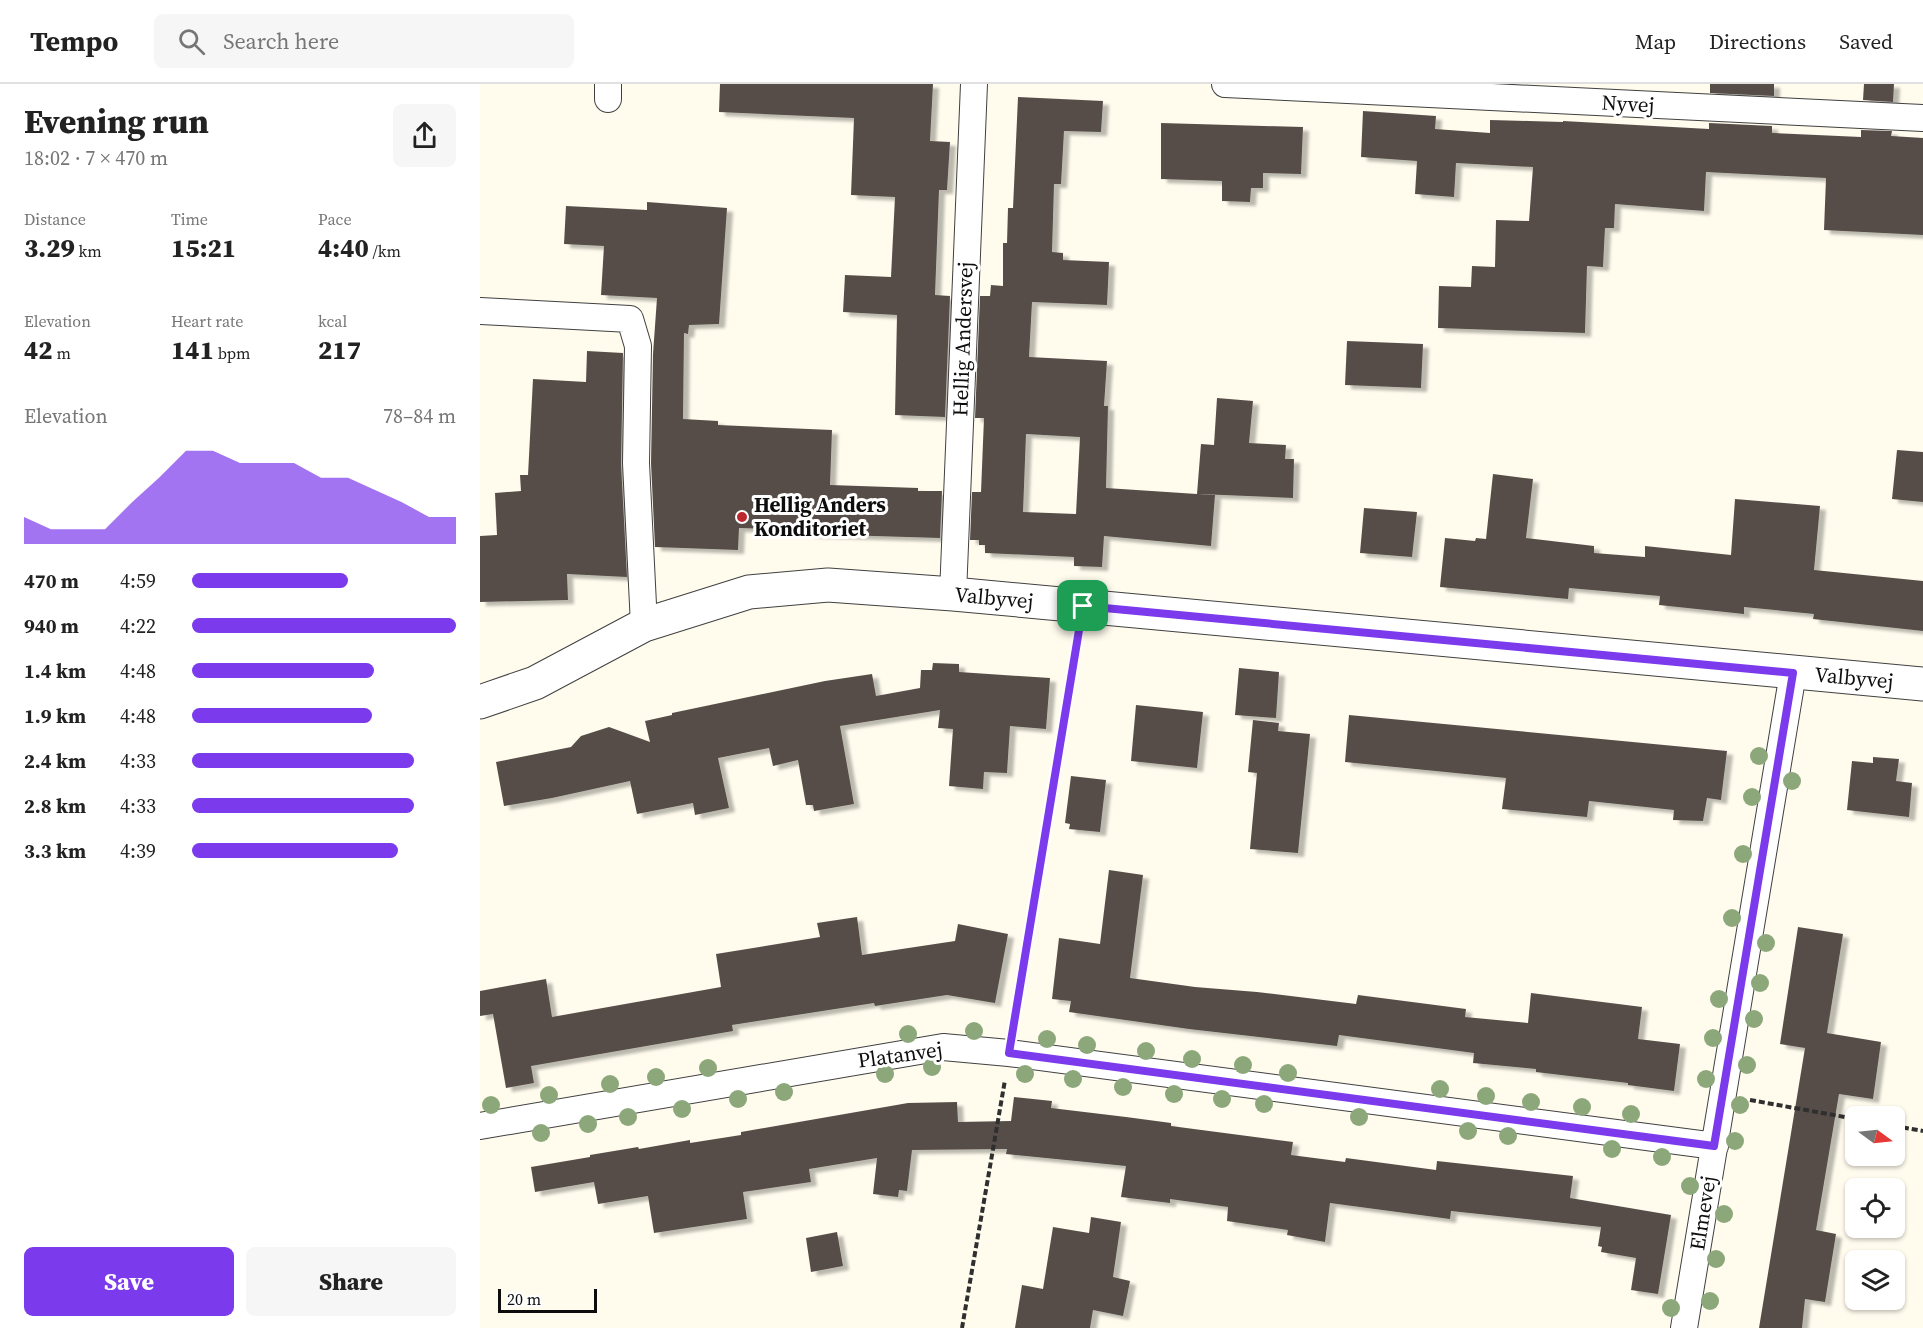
<!DOCTYPE html>
<meta charset="utf-8">
<style>
body{margin:0;font-family:"Source Serif 4",serif;background:#f6f6f6;color:#222;height:100vh;display:flex;flex-direction:column;font-size:22px;white-space:nowrap}
*{box-sizing:border-box;margin:0}
p{font-size:20px;color:#767676}
.icon{flex:none;width:33px;height:33px;fill:none;stroke:currentColor;stroke-width:2;stroke-linecap:round;stroke-linejoin:round}
.map{position:relative;flex:1;overflow:hidden}
.sheet{display:flex;flex-direction:column;background:#fff;width:480px}
.sheet>*{flex:none}
.needle{width:39px;rotate:105deg}
.controls{position:absolute;left:1365px;top:1022px;display:grid;gap:12px}
.controls a{display:grid;place-items:center;width:60px;height:60px;border-radius:9px;background:#fff;box-shadow:0 2px 4px #0004;font-size:30px}
.scale{position:absolute;left:18px;bottom:15px;width:99px;box-sizing:border-box;padding-left:6px;border:3px solid #0d0d0d;border-top:0;font-size:16px;line-height:21px;white-space:nowrap;color:#0d0d0d;-webkit-text-stroke:4px #fff;paint-order:stroke}
.pin{position:absolute;display:grid;place-items:center;width:51px;height:51px;color:#fff;margin:-26px;border-radius:12px;box-shadow:0 3px 9px #0006}
.round{display:grid;place-items:center;flex:none;width:63px;height:63px;border-radius:9px;background:#f6f6f6}
.overview{display:flex;align-items:center;justify-content:space-between;height:102px;padding:0 24px}
h1{font-size:33px;font-weight:800;line-height:45px}
.metrics{display:grid;grid-template-columns:repeat(3,1fr);gap:9px;height:102px;padding:6px 24px}
.metrics div{display:grid;align-content:center}
.metrics b{font-size:26px;font-weight:800}
.metrics small{font-size:16px;font-weight:400}
.metrics p{font-size:16px}
.chart{height:168px;padding:12px 24px}
.chart p{display:flex;justify-content:space-between}
.chart svg{width:100%;height:108px;margin-top:6px;fill:#7c3aed;opacity:.7}
.primary-button{display:flex;gap:12px;margin-top:auto;padding:12px 24px}
.primary-button a{flex:1;height:69px;border-radius:9px;background:#7c3aed;color:#fff;font-size:24px;font-weight:800;line-height:69px;text-align:center}
.primary-button a+a{background:#f6f6f6;color:#222}
ul{padding:0 24px;list-style:none;font-size:20px}
li{display:grid;grid-template-columns:96px 72px 1fr;align-items:center;height:45px}
li i{height:15px;border-radius:8px;background:#7c3aed}
header{display:flex;align-items:center;gap:36px;box-sizing:border-box;height:84px;padding:0 30px;background:#fff;border-bottom:2px solid #e0e0e0}
header strong{font-size:28px}
nav{display:flex;gap:33px;margin-inline-start:auto;font-size:21px}
.search{width:420px;height:54px;background:#f6f6f6;display:flex;align-items:center;gap:15px;box-sizing:border-box;padding:0 21px;border-radius:9px;color:#767676;font-size:22px}
main{display:flex;flex:1;min-height:0}
.map>svg:first-child{display:block}
.building{fill:#564e49;fill-rule:evenodd;filter:url(#shadow)}
.lines{fill:none;stroke-linecap:round;stroke-linejoin:round}
.minor-casing{stroke:#404040;stroke-width:28}
.tertiary-casing{stroke:#404040;stroke-width:35}
.path{stroke:#2f2f2f;stroke-width:4;stroke-dasharray:6 3;stroke-linecap:butt}
.minor{stroke:#fff;stroke-width:26}
.tertiary{stroke:#fff;stroke-width:33}
.tree{fill:#8ca87b}
.route-casing{stroke:#fff;stroke-width:12}
.route{stroke:#7c3aed;stroke-width:8}
.poi-dot{fill:#bc262f;stroke:#fff;stroke-width:2}
.labels{text-anchor:middle;stroke-width:6;stroke-linejoin:round;paint-order:stroke}
.street-label{font-size:21px;fill:#0d0d0d;stroke:#fff}
.poi-label{font-size:21px;font-weight:bold;fill:#0d0d0d;stroke:#fff;text-anchor:start}
</style>
<header>
<strong>Tempo</strong>
<div class="search"><svg class="icon" aria-label="search" viewBox="0 0 24 24"><circle cx="10" cy="10" r="6"/><path d="M15 15l6 6"/></svg>Search here</div>
<nav><a>Map</a><a>Directions</a><a>Saved</a></nav>
</header>
<main>
<section class="sheet">
<div class="overview"><div><h1>Evening run</h1><p>18:02 · 7 × 470 m</p></div><a class="round"><svg class="icon" aria-label="share" viewBox="0 0 24 24"><path d="M12 15V3M7 8l5-5 5 5M5 13v7h14v-7"/></svg></a></div>
<div class="metrics">
<div><p>Distance</p><b>3.29<small> km</small></b></div>
<div><p>Time</p><b>15:21</b></div>
<div><p>Pace</p><b>4:40<small> /km</small></b></div>
</div>
<div class="metrics">
<div><p>Elevation</p><b>42<small> m</small></b></div>
<div><p>Heart rate</p><b>141<small> bpm</small></b></div>
<div><p>kcal</p><b>217</b></div>
</div>
<div class="chart"><p><span>Elevation</span>78–84 m</p>
<svg viewBox="0 0 160 44" preserveAspectRatio="none"><path d="M0 44V33L10 38L20 38L30 38L40 27L50 17L60 6L70 6L80 11L90 11L100 11L110 17L120 17L130 22L140 27L150 33L160 33V44z"/></svg>
</div>
<ul>
<li><b>470 m</b>4:59<i style="width:59%"></i></li>
<li><b>940 m</b>4:22<i style="width:100%"></i></li>
<li><b>1.4 km</b>4:48<i style="width:69%"></i></li>
<li><b>1.9 km</b>4:48<i style="width:68%"></i></li>
<li><b>2.4 km</b>4:33<i style="width:84%"></i></li>
<li><b>2.8 km</b>4:33<i style="width:84%"></i></li>
<li><b>3.3 km</b>4:39<i style="width:78%"></i></li>
</ul>
<div class="primary-button"><a>Save</a><a>Share</a></div>
</section>
<div class="map">
<svg width="1443" height="1244" viewBox="0 0 1443 1244">
<defs>
<filter id="shadow"><feDropShadow dx="6" dy="4" stdDeviation="1.5" flood-color="#0004"/></filter>
</defs>
<rect width="100%" height="100%" fill="#fffbed"/>
<!-- building -->
<path class="building" d="M240,0h213l-3,57 20,1 -3,48h-8l-4,105 15,1 -5,121 -50,-2 2,-100 -54,-3 2,-37 46,2 4,-80 -44,-2 3,-77 -135,-6z
M1230,0h64v12l-64,-3z
M1384,0h30l-1,18 -30,-2z
M538,13l85,4 -2,31 -37,-1 -3,53h-7l-2,68 11,1v7l46,2 -2,43 -75,-3 -3,55 78,4 -3,45h4l-2,82 91,6 4,-50 13,1 3,-47 36,3 -4,42 37,2 -1,14h9l-1,39 -94,-4 16,1 -4,51 -107,-10 -2,31 -28,-1v-9l-89,-4v-8h-6v-5h-9l2,-48h9l3,-74h-9l5,-122h10l1,-11 12,1v-43h4l1,-35h5zM546,350l54,3 -4,77 -53,-2z
M883,27l73,5 -1,13 55,4v-13l73,2v-1l146,8v-6l63,3v7l89,4v-7l31,1 -1,5 32,2v97l-99,-5 2,-52 -120,-6 -2,39 -89,-7 -1,24h-9l-2,39 -16,-1 -2,67 -147,-5 1,-42 32,1 1,-21 23,1 1,-47 33,1 4,-54 -77,-4 -2,34 -39,-3 2,-33 -56,-4z
M681,39l142,4 -2,47 -38,-1v15h-12l-1,14 -28,-1v-20l-61,-2z
M167,118l80,6 -8,116 -30,1 -1,9 -4,-1 -1,86 35,2v4l114,5 -2,55 88,3v3h24l-2,47 -131,-4v-4l-70,-2 -1,22 -83,-3 -4,-84 2,-109 4,-56 -56,-3 3,-49 -40,-2 2,-38 81,4z
M867,257l76,3 -2,44 -76,-3z
M107,267l36,2 -2,111 6,113 -60,-3 1,26 -88,2v-66l17,-1 -2,-42 26,-2 -1,-16h8l5,-96 53,3z
M1417,366l26,2v50l-31,-3z
M1013,390l40,5 -7,59 68,8v7l51,4v-11l86,9 4,-56 85,7 -6,64 109,11v50l-110,-12 1,-5 -70,-7v7l-85,-9 1,-9 -91,-8 -1,11 -128,-12 5,-49 30,3 1,-3 10,1z
M884,424l53,4 -5,45 -52,-4z
M453,579l26,1v8l91,6 -4,51 -36,-3 -3,47 -23,-1 -1,17 -34,-3 4,-57 -15,-1 2,-18 -100,16 14,78 -40,7 -1,-6h-7l-8,-45 -25,6 -4,-18 -51,10 11,50 -34,7 -2,-12 -56,11 -7,-33 -78,17 -48,8 -8,-44 75,-15 10,-11 28,-9 41,15 -5,-21 27,-6v-2l153,-32 47,-7 4,22 44,-8 1,-18h11z
M759,584l40,4 -3,46 -41,-3z
M656,621l67,7 -6,56 -66,-7z
M869,631l378,36 -6,49 -14,-2 -4,23 -30,-1 1,-10 -85,-9 -2,16 -85,-8 4,-31 -161,-16z
M773,636l26,3 -1,8 32,3 -12,119 -48,-4 7,-76 -9,-1z
M1393,673l26,2 -3,22 16,2 -3,34 -62,-7 5,-49 21,2z
M591,692l35,4 -6,52 -31,-3 1,-5 -5,-1z
M629,786l34,5 -13,103 65,9 62,5 99,12 2,-9 108,14 -1,8 63,6 3,-30 111,14 -4,32 42,5 -6,47 -46,-6v-2l-92,-11v-3l-63,-6 1,-10 -135,-18 -2,11 -148,-17 -120,-17 2,-11 -19,-2 7,-61 41,6z
M377,833l5,38 93,-14 3,-17 50,10 -13,69 -48,-8 -72,11 -1,-3 -142,22 1,6 -202,35 3,17 -28,5 -13,-74 -13,2v-25l66,-12 6,38 169,-30 -5,-33 104,-17 -3,-14z
M1318,843l45,7 -16,99 54,9 -8,57 -34,-5 -23,136 20,4 -11,68 -20,-3 -3,29h-43l46,-280 -25,-4z
M534,1013l38,4 -1,7 75,9 45,6v3l122,16 -2,13 54,7 1,-4 90,12 1,-9 136,15 -3,22 101,17 -13,79 -27,-4 5,-32 -35,-6 1,-5 -4,-1 3,-19 -150,-16 -1,8 -120,-16 -5,39 -38,-7 1,-5 -61,-9 1,-14 -58,-8v4l-49,-6 5,-31 -120,-12 1,-5 -95,1 -5,41 -8,-1 -1,7 -25,-3 4,-36 -68,11 2,13 -68,10 4,27 -93,14 -6,-37 -50,8 -4,-22 -59,10 -4,-25 59,-10v-2l48,-8 1,2 51,-9v3l51,-8v-3l167,-29 49,-1 1,20 53,-1z
M611,1133l30,5 -8,55 17,4 -7,35 -30,-6 -3,18h-75l7,-43 21,4 10,-62 36,6z
M357,1148l6,34 -32,6 -5,-34z"/>
<g class="lines">
<!-- minor casing -->
<g class="minor-casing">
<path id="minor" d="M745,0l698,34
M128,15v-15
M0,227l150,8 8,27 -2,117 8,162
M473,510l21,-510
M0,1042l463,-79 66,6 706,93
M1204,1244l109,-655"/>
</g>
<!-- tertiary casing -->
<g class="tertiary-casing">
<path id="tertiary" d="M0,618l55,-19 109,-58 105,-33 79,-7 125,9 970,90"/>
</g>
<!-- path -->
<path class="path" d="M534,942l64,-387
M1270,1016l106,19
M1414,1042l29,5
M482,1244l43,-248"/>
<!-- minor -->
<use href="#minor" class="minor"/>
<!-- tertiary -->
<use href="#tertiary" class="tertiary"/>
</g>
<!-- trees -->
<g class="tree">
<circle cx="1279" cy="672" r="9"/>
<circle cx="1312" cy="697" r="9"/>
<circle cx="1272" cy="713" r="9"/>
<circle cx="1263" cy="770" r="9"/>
<circle cx="1252" cy="834" r="9"/>
<circle cx="1286" cy="859" r="9"/>
<circle cx="1280" cy="899" r="9"/>
<circle cx="1239" cy="915" r="9"/>
<circle cx="1274" cy="935" r="9"/>
<circle cx="494" cy="947" r="9"/>
<circle cx="428" cy="950" r="9"/>
<circle cx="1233" cy="954" r="9"/>
<circle cx="567" cy="955" r="9"/>
<circle cx="607" cy="961" r="9"/>
<circle cx="666" cy="967" r="9"/>
<circle cx="712" cy="975" r="9"/>
<circle cx="763" cy="981" r="9"/>
<circle cx="1267" cy="981" r="9"/>
<circle cx="452" cy="983" r="9"/>
<circle cx="228" cy="984" r="9"/>
<circle cx="808" cy="989" r="9"/>
<circle cx="405" cy="990" r="9"/>
<circle cx="545" cy="990" r="9"/>
<circle cx="176" cy="993" r="9"/>
<circle cx="593" cy="995" r="9"/>
<circle cx="1226" cy="995" r="9"/>
<circle cx="130" cy="1000" r="9"/>
<circle cx="643" cy="1003" r="9"/>
<circle cx="960" cy="1005" r="9"/>
<circle cx="304" cy="1008" r="9"/>
<circle cx="694" cy="1010" r="9"/>
<circle cx="69" cy="1011" r="9"/>
<circle cx="1006" cy="1012" r="9"/>
<circle cx="258" cy="1015" r="9"/>
<circle cx="742" cy="1015" r="9"/>
<circle cx="1051" cy="1018" r="9"/>
<circle cx="784" cy="1020" r="9"/>
<circle cx="11" cy="1021" r="9"/>
<circle cx="1260" cy="1021" r="9"/>
<circle cx="1102" cy="1023" r="9"/>
<circle cx="202" cy="1025" r="9"/>
<circle cx="1151" cy="1030" r="9"/>
<circle cx="148" cy="1033" r="9"/>
<circle cx="879" cy="1033" r="9"/>
<circle cx="108" cy="1040" r="9"/>
<circle cx="988" cy="1047" r="9"/>
<circle cx="61" cy="1049" r="9"/>
<circle cx="1028" cy="1052" r="9"/>
<circle cx="1255" cy="1057" r="9"/>
<circle cx="1132" cy="1065" r="9"/>
<circle cx="1182" cy="1073" r="9"/>
<circle cx="1210" cy="1102" r="9"/>
<circle cx="1244" cy="1130" r="9"/>
<circle cx="1236" cy="1175" r="9"/>
<circle cx="1230" cy="1217" r="9"/>
<circle cx="1191" cy="1224" r="9"/>
</g>
<g class="lines">
<!-- route casing -->
<g class="route-casing">
<path id="route" d="M603,522l710,67 -79,473 -705,-93z"/>
</g>
<!-- route -->
<use href="#route" class="route"/>
</g>
<!-- markers -->
<circle class="poi-dot" cx="262" cy="433" r="6"/>
<g class="labels">
<!-- street labels -->
<g class="street-label">
<text transform="translate(1148 20) rotate(3)" y="7">Nyvej</text>
<text transform="translate(483 255) rotate(-88)" y="7">Hellig Andersvej</text>
<text transform="translate(514 514) rotate(5)" y="7">Valbyvej</text>
<text transform="translate(1374 594) rotate(5)" y="7">Valbyvej</text>
<text transform="translate(420 971) rotate(-8)" y="7">Platanvej</text>
<text transform="translate(1223 1129) rotate(-81)" y="7">Elmevej</text>
</g>
<!-- poi labels -->
<g class="poi-label">
<text x="274" y="428">Hellig Anders<tspan x="274" dy="24">Konditoriet</tspan></text>
</g>
</g>
</svg>
<div class="controls">
<a><svg class="needle" viewBox="-14 -14 28 28"><path d="M0-13l5 13h-10z" fill="#e53935"/><path d="M0 13l5-13h-10z" fill="#767676"/></svg></a>
<a><svg class="icon" aria-label="locate" viewBox="0 0 24 24"><circle cx="12" cy="12" r="6"/><path d="M12 2v4M12 18v4M2 12h4M18 12h4"/></svg></a>
<a><svg class="icon" aria-label="layers" viewBox="0 0 24 24"><path d="M12 4l9 5-9 5-9-5zM3 14l9 5 9-5"/></svg></a>
</div>
<div class="scale">20 m</div>
<div class="pin" style="left:603px;top:522px;background:#1e9e55"><svg class="icon" aria-label="arrive" viewBox="0 0 24 24"><path d="M6 21V4h12l-3 4 3 4H6"/></svg></div>
</div>
</main>
